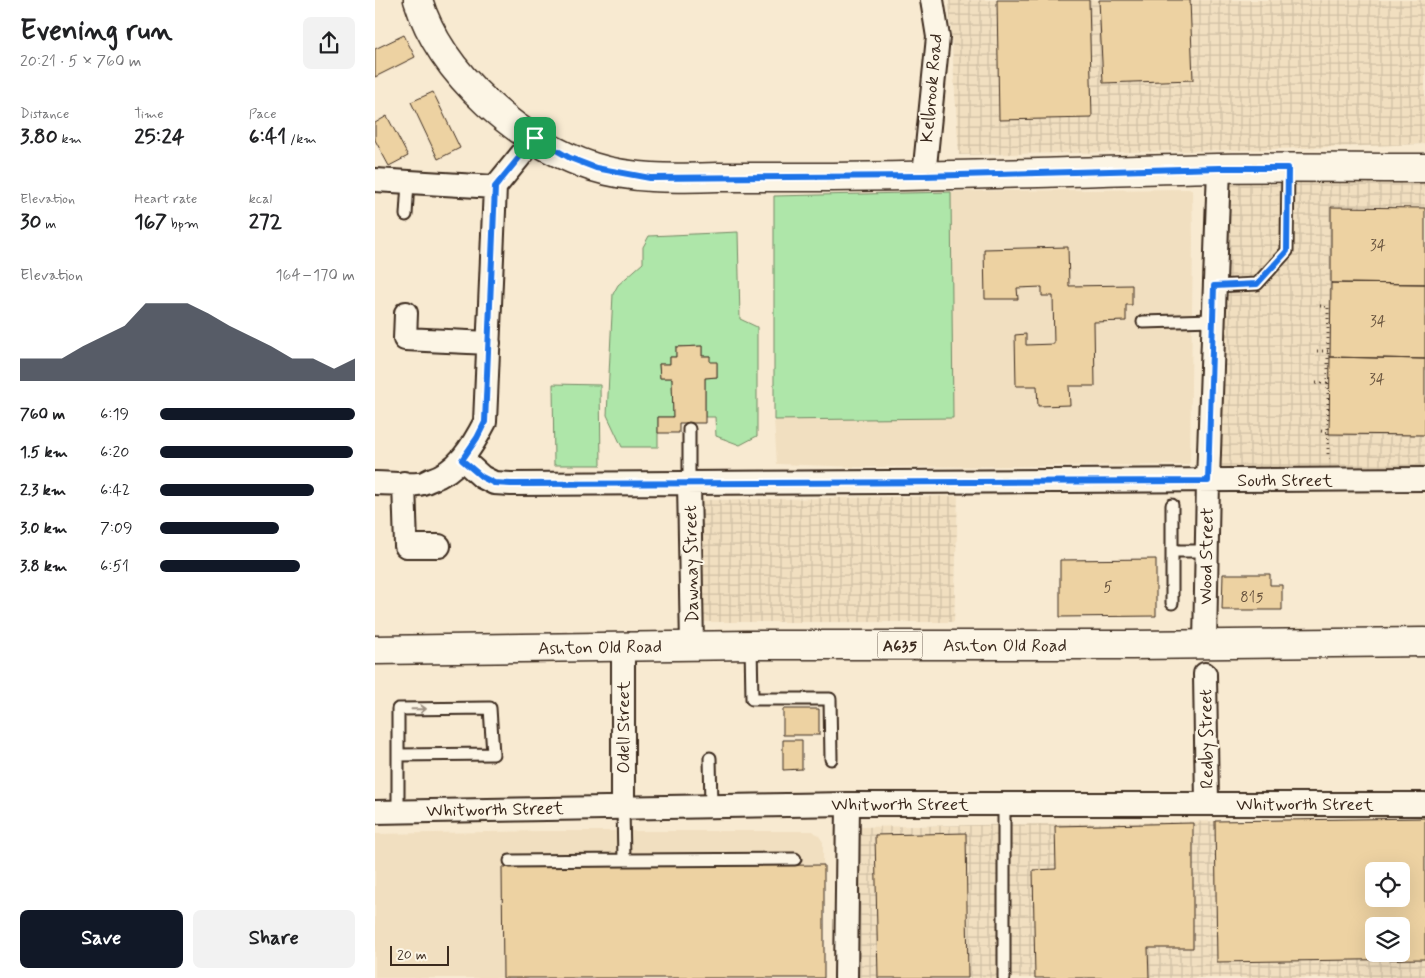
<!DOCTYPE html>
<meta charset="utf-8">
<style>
body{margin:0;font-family:Mynerve,sans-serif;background:#f2f2f2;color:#202124;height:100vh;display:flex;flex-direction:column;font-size:19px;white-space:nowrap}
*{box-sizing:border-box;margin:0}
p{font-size:16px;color:#757577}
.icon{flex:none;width:28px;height:28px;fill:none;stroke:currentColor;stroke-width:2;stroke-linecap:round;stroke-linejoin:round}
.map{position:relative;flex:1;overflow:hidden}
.side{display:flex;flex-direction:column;background:#fff;width:375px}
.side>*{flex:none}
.tools{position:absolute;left:990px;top:862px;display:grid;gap:10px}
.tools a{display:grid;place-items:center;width:45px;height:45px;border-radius:8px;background:#fff;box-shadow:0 5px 20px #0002;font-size:25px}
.scale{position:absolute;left:15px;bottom:12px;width:59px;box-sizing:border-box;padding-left:5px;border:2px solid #3b2a1e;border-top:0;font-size:14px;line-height:18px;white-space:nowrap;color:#3b2a1e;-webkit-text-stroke:4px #fcf5e5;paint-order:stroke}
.pin{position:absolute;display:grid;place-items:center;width:42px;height:42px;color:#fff;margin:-21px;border-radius:10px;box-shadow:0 2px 8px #0006}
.round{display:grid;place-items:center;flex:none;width:52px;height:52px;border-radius:8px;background:#f2f2f2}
.summary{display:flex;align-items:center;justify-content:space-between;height:85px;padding:0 20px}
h1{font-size:28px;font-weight:700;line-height:38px}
.metrics{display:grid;grid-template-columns:repeat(3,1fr);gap:8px;height:85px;padding:5px 20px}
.metrics div{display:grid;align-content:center}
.metrics b{font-size:21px;font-weight:700}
.metrics small{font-size:14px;font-weight:400}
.metrics p{font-size:14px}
.chart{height:140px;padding:10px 20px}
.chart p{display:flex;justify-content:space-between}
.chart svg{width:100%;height:90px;margin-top:5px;fill:#111827;opacity:.7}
.cta{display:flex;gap:10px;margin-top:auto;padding:10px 20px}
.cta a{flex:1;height:58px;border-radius:8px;background:#111827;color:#fff;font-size:20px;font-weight:700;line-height:58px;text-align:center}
.cta a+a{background:#f2f2f2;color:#202124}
ul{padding:0 20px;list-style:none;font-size:16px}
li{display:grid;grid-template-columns:80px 60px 1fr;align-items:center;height:38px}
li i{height:12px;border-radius:6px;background:#111827}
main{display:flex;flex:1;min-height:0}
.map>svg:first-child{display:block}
.built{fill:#f1dfc0}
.industrial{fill:url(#industrial-grid);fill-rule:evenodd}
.green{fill:#aee6a9;stroke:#748864}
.building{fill:#edd2a2;stroke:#3b2a1e;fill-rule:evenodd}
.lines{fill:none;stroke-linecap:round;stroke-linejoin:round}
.service-casing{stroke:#3b2a1e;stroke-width:15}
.minor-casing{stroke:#3b2a1e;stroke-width:26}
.tertiary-casing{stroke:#3b2a1e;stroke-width:31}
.trunk-casing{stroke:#3b2a1e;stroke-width:31}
.path{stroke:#3b2a1e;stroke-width:3;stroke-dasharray:1 4;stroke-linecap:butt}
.service{stroke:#fcf5e5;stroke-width:11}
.minor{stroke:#fcf5e5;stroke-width:22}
.tertiary{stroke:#fcf5e5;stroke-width:28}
.trunk{stroke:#fcf5e5;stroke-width:28}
.oneway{stroke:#9c9082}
.route-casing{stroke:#fff;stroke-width:10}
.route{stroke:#1a73e8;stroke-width:6}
.labels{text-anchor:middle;stroke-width:4;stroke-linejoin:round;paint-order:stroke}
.number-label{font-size:15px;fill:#68543f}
.shield{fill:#fcf5e5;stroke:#75675a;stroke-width:1}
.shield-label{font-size:16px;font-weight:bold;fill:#3b2a1e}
.street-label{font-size:18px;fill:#3b2a1e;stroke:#fcf5e5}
</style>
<main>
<section class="side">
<div class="summary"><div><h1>Evening run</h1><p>20:21 · 5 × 760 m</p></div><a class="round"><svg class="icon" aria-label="share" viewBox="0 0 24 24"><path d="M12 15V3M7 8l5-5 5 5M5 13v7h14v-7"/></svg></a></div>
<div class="metrics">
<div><p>Distance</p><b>3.80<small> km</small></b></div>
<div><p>Time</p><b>25:24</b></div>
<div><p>Pace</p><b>6:41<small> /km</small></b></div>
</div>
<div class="metrics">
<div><p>Elevation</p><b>30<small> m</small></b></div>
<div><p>Heart rate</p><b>167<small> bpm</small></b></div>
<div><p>kcal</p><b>272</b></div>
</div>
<div class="chart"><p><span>Elevation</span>164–170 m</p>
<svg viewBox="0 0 160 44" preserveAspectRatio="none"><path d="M0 44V33L10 33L20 33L30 27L40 22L50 17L60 6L70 6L80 6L90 11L100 17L110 22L120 27L130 33L140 33L150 38L160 33V44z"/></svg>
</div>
<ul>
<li><b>760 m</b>6:19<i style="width:100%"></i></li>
<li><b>1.5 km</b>6:20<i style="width:99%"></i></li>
<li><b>2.3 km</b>6:42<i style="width:79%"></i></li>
<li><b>3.0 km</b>7:09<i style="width:61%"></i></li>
<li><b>3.8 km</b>6:51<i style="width:72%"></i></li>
</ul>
<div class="cta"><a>Save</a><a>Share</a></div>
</section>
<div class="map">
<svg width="1050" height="978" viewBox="0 0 1050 978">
<defs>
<pattern id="industrial-grid" width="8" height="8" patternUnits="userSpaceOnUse" patternTransform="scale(1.25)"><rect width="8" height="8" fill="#f1dfc0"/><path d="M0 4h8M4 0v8" fill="none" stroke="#d0c0a5"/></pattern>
</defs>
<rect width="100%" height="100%" fill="#f8ead1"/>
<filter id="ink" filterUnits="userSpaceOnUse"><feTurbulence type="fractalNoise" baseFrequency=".02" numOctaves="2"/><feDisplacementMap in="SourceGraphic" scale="10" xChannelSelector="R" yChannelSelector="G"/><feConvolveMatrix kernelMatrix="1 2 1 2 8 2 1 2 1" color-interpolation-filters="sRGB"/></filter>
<g filter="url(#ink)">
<!-- built -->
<path class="built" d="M817,189l1,50 -3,223 -3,3 -328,2 -82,-3 -3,-44v-224l208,-5z
M165,831h273l6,5 4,6 1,136h-449v-144z"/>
<!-- industrial -->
<path class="industrial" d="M574,0h476v144l-186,6 -280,5z
M1050,174v297l-210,-2 7,-293z
M583,496l-4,126h-252v-122z
M1050,818v160h-567l-1,-151zM999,871h27v28h-27zM999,926h27v28h-27z"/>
<!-- green -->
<path class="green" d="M576,192l2,226 -179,2v-224z
M363,232l2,87 17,8v109l-17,9 -24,-9 -1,-19h-10v-39l12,-1v-14l-9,-1 2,-6h-8v-10l-26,1v10h-6v7h-11l1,14h12l1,39h-15v30h-36l-15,-32 6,-121 5,-9 25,-22v-16l6,-11z
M178,384l47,1 1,80h-47z"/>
<!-- building -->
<path class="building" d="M622,0h92l3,118 -93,2z
M724,0h91l3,80 -90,3z
M29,35l11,22 -40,20v-28z
M58,92l27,56 -22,11 -27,-57z
M12,116l21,40 -19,10 -14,-26v-17z
M956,207l94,1v76l-94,-1z
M693,247l1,39 63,-1v20h-6v16l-32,1 1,64h-26l1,19 -32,1 -1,-20h-21l-1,-51 11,-1v11l28,-1 -1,-48h-11v-9l-25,1 1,11h-33l-1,-50z
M956,283l94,1v75l-95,-2z
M327,346v10h8v6h7v15l-12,1v45h-26v10h-21v-16h15l-1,-39h-12l-1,-14h11v-7h6v-10z
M955,357l95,2v76l-96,-1z
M781,559v57l-96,1v-57z
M848,574h47v11h12v25h-60z
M408,709h36v26h-36z
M408,740h19v29l-19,1z
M1050,818v141l-208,3 -2,-141zM999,871h27v28h-27zM999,926h27v28h-27z
M818,823v125h-45l1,30h-114l-2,-108 23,-1 -1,-43z
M591,833l2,145h-90l-3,-143z
M449,865v113h-321l-1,-111z"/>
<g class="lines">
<!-- service casing -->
<g class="service-casing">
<path id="service" d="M31,215l2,-33
M839,286l43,-2 30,-33 1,-83
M768,322l70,-2
M314,429v54
M797,505v98
M797,551h34
M376,645l1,54h78l1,60
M335,758l1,48
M629,804v174
M248,807l1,53 171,-1
M23,811v-102l92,-1 3,46 -95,1
M135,861l114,-1"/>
</g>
<!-- minor casing -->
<g class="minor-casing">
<path id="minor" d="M549,176l14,-139 -6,-37
M0,180l120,7
M31,313l-1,26 84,4
M87,459l20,18 12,6 17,1 914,-5
M0,483c14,0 30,2 43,1 4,0 8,-2 12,-4 28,-9 42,-33 55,-58l10,-235 40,-49
M29,483l2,63h33
M314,483l3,162
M830,644l3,-163 11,-313
M248,647v160
M830,674l2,130
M0,812l473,-8h577
M471,978l2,-174"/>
</g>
<!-- tertiary casing -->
<g class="tertiary-casing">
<path id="tertiary" d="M43,0c23,75 102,143 175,167 41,13 83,11 125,10 38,0 76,0 114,0 129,-1 257,-6 386,-9 69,-1 138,0 207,0"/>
</g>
<!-- trunk casing -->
<g class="trunk-casing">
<path id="trunk" d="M0,650l376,-5h381l293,-3"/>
</g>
<!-- path -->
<path class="path" d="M945,306h8v154
M942,351h11
M941,383h12
M946,431l7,1"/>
<!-- service -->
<use href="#service" class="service"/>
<!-- minor -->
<use href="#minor" class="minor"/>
<!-- tertiary -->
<use href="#tertiary" class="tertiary"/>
<!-- trunk -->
<use href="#trunk" class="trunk"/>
</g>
<!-- one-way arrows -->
<defs><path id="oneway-shaft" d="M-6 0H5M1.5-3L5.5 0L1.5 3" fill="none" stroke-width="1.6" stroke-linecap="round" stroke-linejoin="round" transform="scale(1.25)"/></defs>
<use class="oneway" href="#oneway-shaft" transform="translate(44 709) rotate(-1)"/>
</g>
<g class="lines" filter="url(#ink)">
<!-- route casing -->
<g class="route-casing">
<path id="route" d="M160,138l35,20 26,10 54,10 273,-2 296,-8h69l-1,83 -30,33 -43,2 -6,195 -697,3 -17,-1 -12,-6 -20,-17 15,-22 8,-16 10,-235z"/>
</g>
<!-- route -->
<use href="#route" class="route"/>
</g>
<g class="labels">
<!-- number labels -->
<g class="number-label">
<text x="1003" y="250">34</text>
<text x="1003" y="326">34</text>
<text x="1002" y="384">34</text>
<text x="733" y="592">5</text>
<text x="877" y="602">815</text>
</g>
<!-- shield labels -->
<rect class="shield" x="502.5" y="631.5" width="45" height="27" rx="4"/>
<g class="shield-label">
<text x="525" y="651">A635</text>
</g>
<!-- street labels -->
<g class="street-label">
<text transform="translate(556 88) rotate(-85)" y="6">Kelbrook Road</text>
<text x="910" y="486">South Street</text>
<text transform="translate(831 556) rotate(-89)" y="6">Wood Street</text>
<text transform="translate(316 564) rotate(-91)" y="6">Dawnay Street</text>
<text x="630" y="651">Ashton Old Road</text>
<text transform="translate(225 647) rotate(-1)" y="6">Ashton Old Road</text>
<text transform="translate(248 727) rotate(-90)" y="6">Odell Street</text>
<text transform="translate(831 739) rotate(-91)" y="6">Redby Street</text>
<text x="525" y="810">Whitworth Street</text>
<text x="930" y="810">Whitworth Street</text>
<text transform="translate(120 809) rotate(-1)" y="6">Whitworth Street</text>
</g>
</g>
</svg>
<div class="tools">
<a><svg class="icon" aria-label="locate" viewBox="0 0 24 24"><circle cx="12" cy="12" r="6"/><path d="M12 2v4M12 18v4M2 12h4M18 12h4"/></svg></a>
<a><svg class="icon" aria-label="layers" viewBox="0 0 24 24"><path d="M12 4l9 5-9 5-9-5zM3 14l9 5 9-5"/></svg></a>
</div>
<div class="scale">20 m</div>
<div class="pin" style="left:160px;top:138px;background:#1e9e55"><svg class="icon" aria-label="arrive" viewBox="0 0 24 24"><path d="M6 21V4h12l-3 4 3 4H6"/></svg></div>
</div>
</main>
